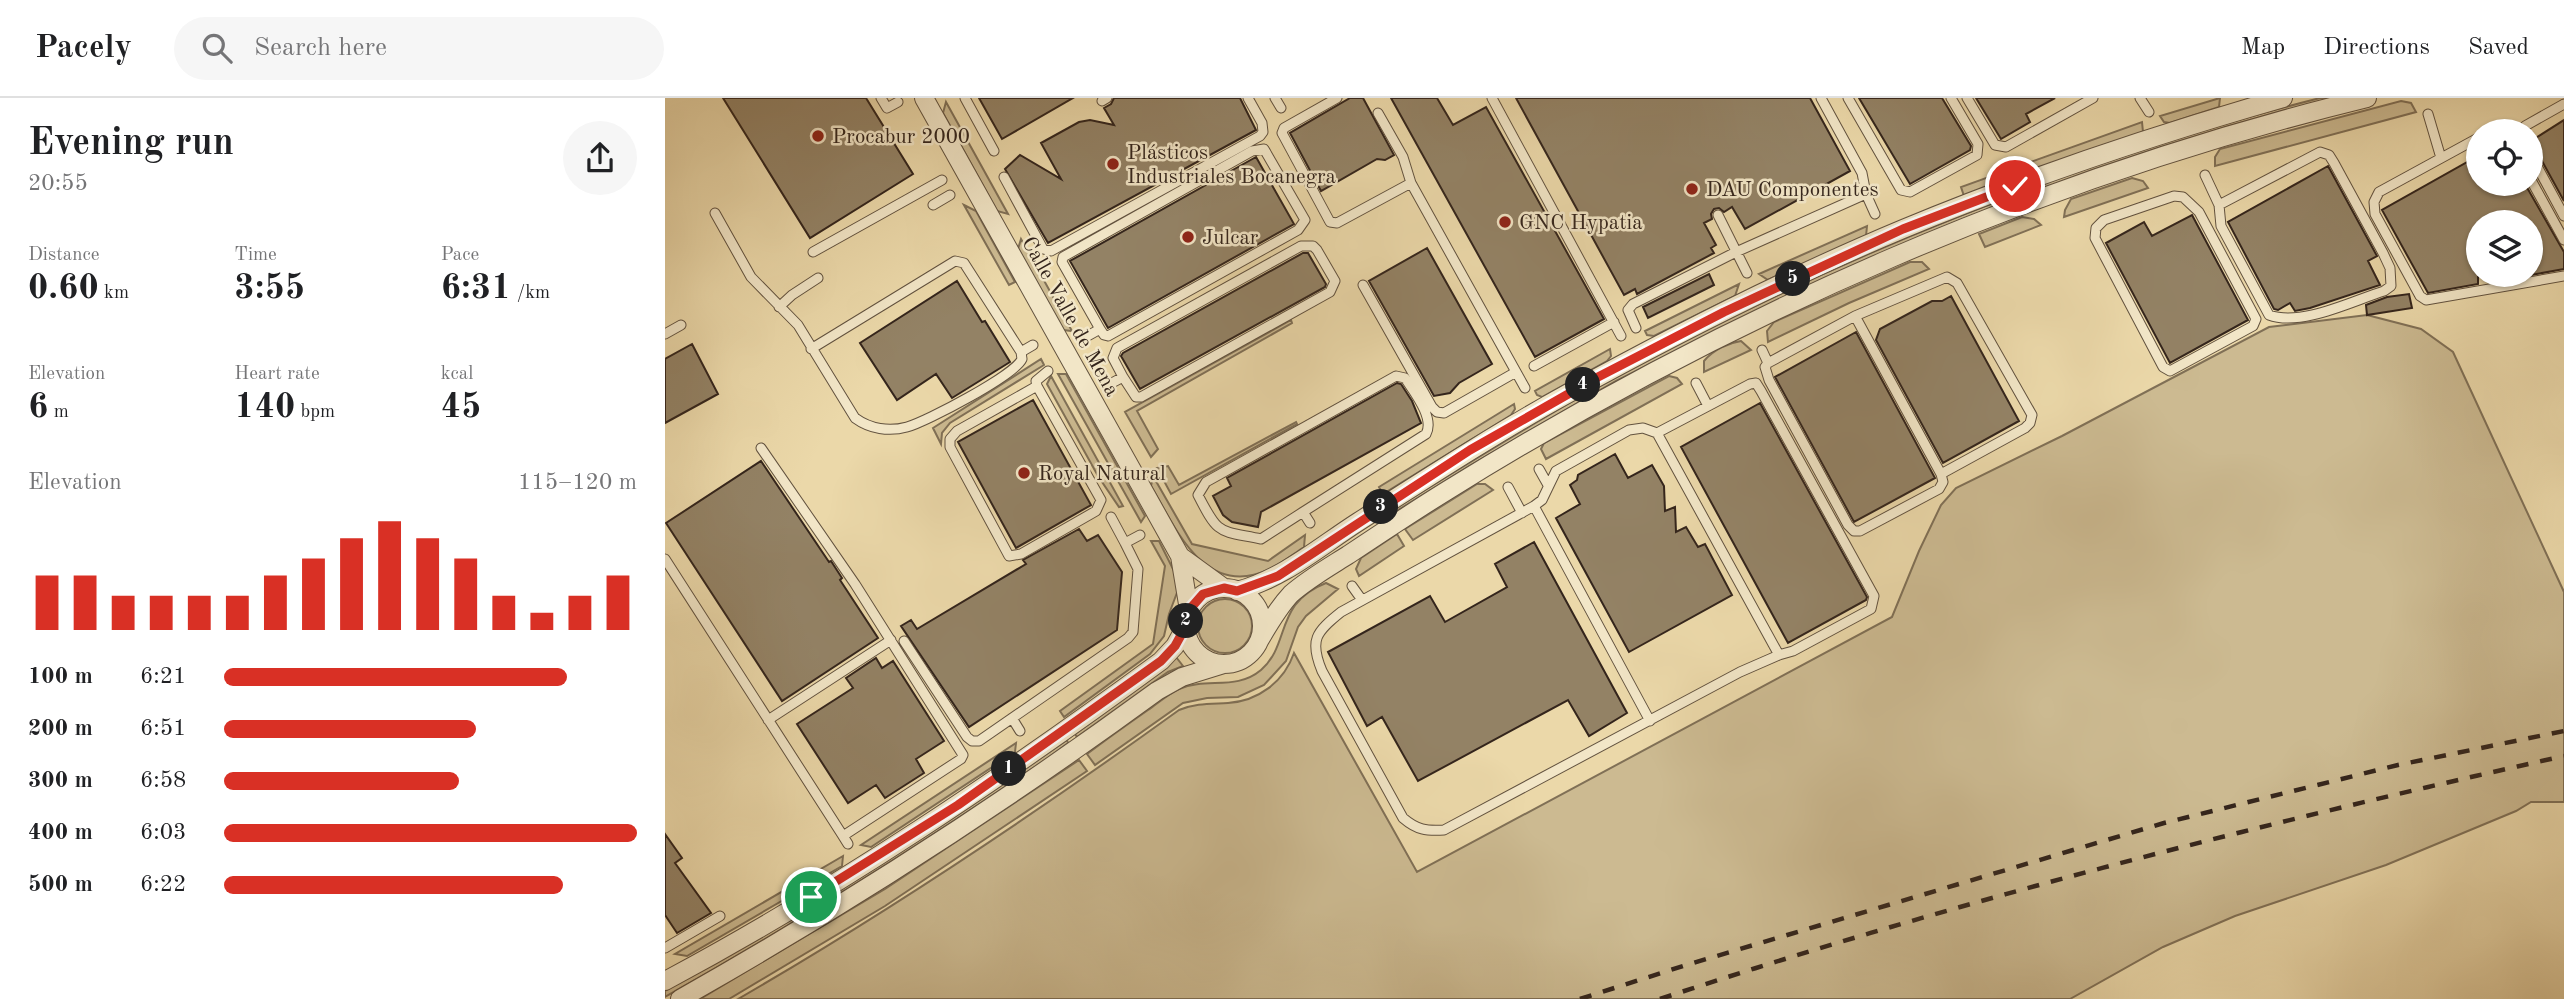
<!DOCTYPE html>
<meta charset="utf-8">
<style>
body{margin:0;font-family:"Old Standard TT",serif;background:#f6f6f6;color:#202124;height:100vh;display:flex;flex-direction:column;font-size:26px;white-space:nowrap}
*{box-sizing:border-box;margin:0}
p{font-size:23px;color:#757577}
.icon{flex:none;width:38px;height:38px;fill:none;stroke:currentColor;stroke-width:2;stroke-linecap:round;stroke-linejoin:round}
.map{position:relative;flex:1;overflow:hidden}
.details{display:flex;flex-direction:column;background:#fff;width:665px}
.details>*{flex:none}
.buttons{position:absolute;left:1801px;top:21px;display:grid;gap:14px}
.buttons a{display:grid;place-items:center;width:77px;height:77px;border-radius:50%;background:#fff;box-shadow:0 2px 5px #0004;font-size:35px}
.pin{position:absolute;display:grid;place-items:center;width:60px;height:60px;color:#fff;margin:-30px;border:4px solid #fff;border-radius:50%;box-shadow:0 2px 7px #0007}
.km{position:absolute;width:35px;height:35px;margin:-18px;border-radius:50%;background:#222;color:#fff;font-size:19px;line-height:35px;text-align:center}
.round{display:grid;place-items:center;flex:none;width:74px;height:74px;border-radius:37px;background:#f6f6f6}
.headline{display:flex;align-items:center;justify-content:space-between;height:119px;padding:0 28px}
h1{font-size:38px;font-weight:600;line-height:52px}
.metrics{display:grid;grid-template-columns:repeat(3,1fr);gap:10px;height:119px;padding:7px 28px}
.metrics div{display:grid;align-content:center}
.metrics b{font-size:35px;font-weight:600}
.metrics small{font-size:19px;font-weight:400}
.metrics p{font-size:19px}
.chart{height:196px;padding:14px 28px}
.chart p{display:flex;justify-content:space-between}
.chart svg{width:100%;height:126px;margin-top:7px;stroke:#d93025;stroke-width:6}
ul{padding:0 28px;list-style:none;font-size:23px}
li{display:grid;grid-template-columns:112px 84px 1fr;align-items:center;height:52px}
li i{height:18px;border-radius:9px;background:#d93025}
header{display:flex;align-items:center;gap:42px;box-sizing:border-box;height:98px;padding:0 35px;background:#fff;border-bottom:2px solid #e0e0e0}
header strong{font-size:33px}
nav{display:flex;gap:38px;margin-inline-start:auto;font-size:24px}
.search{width:490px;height:63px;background:#f6f6f6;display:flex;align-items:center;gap:18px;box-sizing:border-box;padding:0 24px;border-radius:38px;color:#757577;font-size:26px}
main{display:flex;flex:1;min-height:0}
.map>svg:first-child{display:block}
.green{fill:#ccba91;stroke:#807056;stroke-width:2}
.building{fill:#938265;stroke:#34251c;stroke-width:2}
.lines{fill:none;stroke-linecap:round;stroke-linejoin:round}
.service-casing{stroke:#62523f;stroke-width:11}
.minor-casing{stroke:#62523f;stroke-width:20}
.service{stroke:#f2e6c7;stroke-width:9}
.minor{stroke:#f2e6c7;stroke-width:18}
.rail{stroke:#34251c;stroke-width:4.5;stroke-dasharray:12 12;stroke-linecap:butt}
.route-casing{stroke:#fff;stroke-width:14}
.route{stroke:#d93025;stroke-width:9}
.poi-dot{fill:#8f2418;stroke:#f2e6c7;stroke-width:2.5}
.labels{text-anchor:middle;stroke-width:5;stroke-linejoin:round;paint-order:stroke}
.poi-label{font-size:21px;fill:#34251c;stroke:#f2e6c7;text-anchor:start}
.street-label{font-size:21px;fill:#34251c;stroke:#f2e6c7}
</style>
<header>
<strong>Pacely</strong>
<div class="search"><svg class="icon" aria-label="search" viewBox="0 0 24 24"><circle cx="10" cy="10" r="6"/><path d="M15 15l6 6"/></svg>Search here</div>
<nav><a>Map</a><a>Directions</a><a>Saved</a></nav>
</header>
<main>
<section class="details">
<div class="headline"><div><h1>Evening run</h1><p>20:55</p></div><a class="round"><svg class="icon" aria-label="share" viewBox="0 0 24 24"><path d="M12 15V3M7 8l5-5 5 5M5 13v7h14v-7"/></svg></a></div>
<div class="metrics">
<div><p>Distance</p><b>0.60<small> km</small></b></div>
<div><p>Time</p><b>3:55</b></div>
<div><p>Pace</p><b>6:31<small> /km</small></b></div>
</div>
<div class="metrics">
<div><p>Elevation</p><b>6<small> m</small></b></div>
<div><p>Heart rate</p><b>140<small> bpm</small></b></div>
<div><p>kcal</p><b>45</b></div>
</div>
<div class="chart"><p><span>Elevation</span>115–120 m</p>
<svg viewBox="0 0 160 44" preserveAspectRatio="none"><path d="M5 44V25M15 44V25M25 44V32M35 44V32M45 44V32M55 44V32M65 44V25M75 44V19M85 44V12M95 44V6M105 44V12M115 44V19M125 44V32M135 44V38M145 44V32M155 44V25"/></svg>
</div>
<ul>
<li><b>100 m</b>6:21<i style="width:83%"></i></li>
<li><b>200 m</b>6:51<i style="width:61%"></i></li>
<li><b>300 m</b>6:58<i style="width:57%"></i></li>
<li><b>400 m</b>6:03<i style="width:100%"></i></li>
<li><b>500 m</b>6:22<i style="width:82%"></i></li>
</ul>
</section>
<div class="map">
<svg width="1899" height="901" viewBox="0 0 1899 901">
<rect width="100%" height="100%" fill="#ebd8a9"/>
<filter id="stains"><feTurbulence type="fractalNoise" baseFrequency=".00286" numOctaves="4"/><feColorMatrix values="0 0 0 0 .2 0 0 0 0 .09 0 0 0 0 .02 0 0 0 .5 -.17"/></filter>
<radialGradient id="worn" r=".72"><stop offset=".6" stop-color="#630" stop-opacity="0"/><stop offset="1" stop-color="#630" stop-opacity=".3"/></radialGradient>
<!-- green -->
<path class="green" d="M1555,0l-1,9 -3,1 -46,15 -6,-1 -4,-6z
M1655,0h15l-531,190 -188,93 -147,85 -74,46 -2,-2c72,-45 145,-90 219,-131 219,-119 467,-220 708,-281z
M1736,3l10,2 5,9 -201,54v-9l5,-8z
M281,4l62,112 -11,-3 -54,-98z
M1477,24l1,10 -179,64 -3,-9z
M1467,80l11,3 5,7 -84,29 1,-7 6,-11z
M299,107l12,6 39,71 -6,3z
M1357,119l12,2 7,6 -56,22 -6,-13z
M1202,128l-1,10 -98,44 -9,-6z
M356,141l51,92 -9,-1 -45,-81z
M1245,164h12l7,7 -80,34 -81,39 -1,-11 7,-9z
M1074,186l-4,12 -81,40 -7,-1 -2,-4z
M1702,217l54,14 32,23 111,240v210h-33l-15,9 -130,54 -151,51 -72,31 -93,52h-1332c154,-89 297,-185 441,-289 17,-7 31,-6 49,-7 30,-2 56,-21 66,-50l123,219 475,-255 27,-66 22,-46 15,-17 106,-52 207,-109z
M626,222l1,3 -155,88 21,38 -7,8 -26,-45z
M1076,243l10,9 -47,22v-11c9,-11 24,-18 37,-20z
M945,251l1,7 -4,5 -65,36 -5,-2 -2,-4z
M376,261l3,6 -94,58 -8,10 -1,11 -8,-16z
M393,276h8l79,142 -4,6z
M386,278l72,130 -4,1 -21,-31 -51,-92z
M1004,278l8,2 5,6 -136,75 -5,-10 3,-6z
M849,306l1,5 -4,6 -128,79 -4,-7z
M631,324l1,2 -126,70 -14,-26 11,-2 11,19z
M488,378l39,68 76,17 37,-26 -1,12c-12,8 -23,17 -36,23 -64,28 -92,-41 -117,-84z
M812,386h8l8,6 -80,50 -8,-11z
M732,436l7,12 -45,30 -3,-7 5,-11z
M486,443h8l16,32 3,17 -9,24 -5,22 -14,18 -86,63 -4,-6 93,-67 12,-78z
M661,485l12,6 -32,27 -8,11 -12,34 -22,24 -26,12 -31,1 -24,5 -88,62 -8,-11c20,-15 41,-30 61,-44 10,-7 20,-16 31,-21 28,-12 57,2 82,-19 30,-26 13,-67 65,-87z
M533 528a27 27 0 1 1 54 0a27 27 0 1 1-54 0Z
M511,559l7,9 -15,6 -91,65 -2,-3 84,-61z
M402,642l1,3 -20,15c-125,85 -251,165 -383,239v-6l309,-188z
M351,645l-1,9 -144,95 -10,-2z
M414,662l8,11 -202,135 -156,93h-29l185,-110z
M178,758l-1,10 -155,90 -12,-2z"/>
<!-- building -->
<path class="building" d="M58,0h143l47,76 -103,64z
M314,0h94l-71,41z
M449,0h126l16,32 -208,113 -43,-74 15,-14 41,24 -20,-36 38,-21 11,-2 24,5 -10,-17 7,-4z
M685,0h13l31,57 -9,5 -8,-1 -56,32 -31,-58z
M726,0h46l16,27 33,-18 118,212 -69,38z
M851,0h294l40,73 -105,58 -13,-22 -8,5 -5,-4 -5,1 -3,5 1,5 -8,4 12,22 -5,3 3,5 -77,41 -2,-5 -11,6z
M1194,0h83l29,48 -1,4 -60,34z
M1311,0h79l-29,16 4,8 -29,17z
M1899,22v81l-33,-60z
M1813,58v28h47l39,68v17l-33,6v-53h-53v62l-50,9 -46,-83z
M591,59l38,67 -186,104 -38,-67z
M1663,68l49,90 -9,5 12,24 -70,23 -15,3 -5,-8 -12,7 -4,-1 -46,-87z
M1527,117l56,105 -78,43 -64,-120 38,-21 8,14z
M762,150l65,116 -33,19 -9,10 -16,3 -65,-115z
M638,155h5l18,31 -1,3 -185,102 -19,-33 2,-3z
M1044,176l5,11 -66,33 -5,-11z
M292,183l25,41 3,-1 25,41 -58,36 -16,-24 -39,26 -37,-57z
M1744,196l3,14 -45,7 -1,-10 21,-8z
M1286,198l68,125 -76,42 -67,-123 4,-11 52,-28h10z
M1191,234l79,146 -81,44 -79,-145z
M27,246l26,50 -53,29v-64z
M732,285l4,1 11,17 9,22 -160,89 -3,15 -26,-5 -9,-7 -10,-19 18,-10 -4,-8z
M368,302l58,105 -75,43 -58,-106z
M1095,305l107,194 -1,3 -78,43 -107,-196z
M950,356l13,24 24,-13 12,21 1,25 10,-4 1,25 10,-5 12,20 7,-3 27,51 -103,57 -73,-134 24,-14 -10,-19 7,-5 1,-5z
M96,363l68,101 2,-1 11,17 -2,2 38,58 -96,63 -116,-178z
M414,431l8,12 11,-6 24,37 -5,58 -148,97 -68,-101 10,-6 6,9 109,-65 -3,-4z
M869,444l93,171 -38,23 -21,-36 -150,81 -36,-64 -15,9 -39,-74 102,-56 15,26 62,-35 -12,-23z
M211,560l6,10 11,-7 51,80 -28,18 8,14 -39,25 -9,-13 -28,18 -51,-79 56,-36 -7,-10z
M0,736l17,24 -7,5 36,50 -34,20 -12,-18z"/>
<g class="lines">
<!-- service casing -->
<g class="service-casing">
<path id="service" d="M216,0l6,10 11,-6
M300,0l29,53
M610,0l6,10
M672,0l-53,30 -2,5 48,89 7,1 74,-40 114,205
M827,0l129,238
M1156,0l41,75 4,21
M1183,0l53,92 9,2 67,-37 1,-11 -27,-46
M1302,0l28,47 11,2 87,-49
M1475,0l9,14
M437,3l5,-3
M713,15l25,44 8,26
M1763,16l13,44
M1827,33h1
M1858,33l2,-5 39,-22
M1813,40l-99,54 -5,10 1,12 45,82 6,4 138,-24
M1866,57l33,61
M1540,77l14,30 2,21 48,89c32,12 83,-14 115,-24l7,-5 -1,-18 -7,-15 -49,-90 -5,-8 -9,-3 -101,53
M339,79l39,72 8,2 209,-115 3,-4 -1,-9 -14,-25
M1866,82l33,60
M1509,98l9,1 16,15 57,107 -3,7 -83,45 -7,-4 -68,-129 1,-10 8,-8z
M268,107l17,-10
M50,115l36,64 47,48 57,93c15,11 34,14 52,9 19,-5 108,-52 115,-68l-1,-7 -57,-89 -9,-2 -144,88
M1053,117l29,58
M148,154l129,-72
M698,187l69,122 5,5 7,1 72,-41
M114,209l13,-12 26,-17
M1190,218l92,-39 10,6 75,132 -2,8 -5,5 -84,46
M971,230l-8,-18 5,-6 103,-52 130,-58 9,20
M0,236l16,-9
M419,240l16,-9 4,6 4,1 190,-106 7,-10 -41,-71 -12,2 -189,106 -1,5 38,67
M1097,252l6,13 -3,4 4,13 79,145 6,6h6l79,-42 4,-7 -2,-8 -86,-158 -87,47
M356,254l12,-7
M869,268l80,-44
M1031,285l12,23
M445,286l13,-7 13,20h5l189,-105 5,-11 -18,-31 -4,-4h-12l-184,102 -4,10 10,19
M372,288l-80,45 -7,8v8l59,109 12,-2 75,-43 5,-11 -64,-114 -1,-5 12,-10
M992,335l93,-49 6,-1 5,8 113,205 -3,13 -78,42 -14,4
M96,350l94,136 108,171 -2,4 -118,77 5,8
M874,371l9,16
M843,389l14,26
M869,408l8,-6 14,-29 73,-41 14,-2 14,5 122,222 -39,17 -296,158c-18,1 -27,0 -41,-12l-81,-147c-13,-31 -6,-39 19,-59l193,-106 116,215
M638,414l-42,27c-43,-9 -42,-3 -63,-44l8,-13 190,-106 9,2c9,14 30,40 21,56l-123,78 7,11
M446,419l14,26
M0,461l178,277
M687,488l10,14
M239,543l63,96 5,4h7l149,-103 5,-6 5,-63 -13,-26 15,-8
M347,620l8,13
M103,622l123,-80
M0,850l55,-32"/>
</g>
<!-- minor casing -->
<g class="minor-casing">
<path id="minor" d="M259,0l256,458 9,54
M515,458l44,32
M521 528a38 38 0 1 1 76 0a38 38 0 1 1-76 0Z
M572,493c47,-13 82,-44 121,-69 69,-44 138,-89 209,-128 109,-60 221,-117 336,-165 123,-51 251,-94 380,-131
M594,543c10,-17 19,-33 32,-47 17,-15 38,-27 57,-39 33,-22 66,-44 100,-65 283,-176 595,-313 919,-392
M0,883c174,-93 338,-204 496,-320l14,-15 11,-20
M15,901c165,-93 324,-196 477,-308l25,-14 42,-13"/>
</g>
<!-- service -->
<use href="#service" class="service"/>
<!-- minor -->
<use href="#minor" class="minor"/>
<!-- rail -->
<path class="rail" d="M915,901l103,-33 481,-143 234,-58 166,-34
M995,901c296,-98 599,-175 904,-243"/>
</g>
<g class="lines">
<!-- route casing -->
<g class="route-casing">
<path id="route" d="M146,799l147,-92 203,-144 14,-15 11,-20 3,-16 14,-16 21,-6 13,3 41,-15 192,-126 128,-73 126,-65 179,-83 112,-43"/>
</g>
<!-- route -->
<use href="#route" class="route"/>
</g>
<!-- markers -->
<g class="poi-dot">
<circle cx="153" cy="38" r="7"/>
<circle cx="448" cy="66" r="7"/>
<circle cx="1027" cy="91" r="7"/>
<circle cx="840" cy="124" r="7"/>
<circle cx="523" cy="139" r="7"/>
<circle cx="359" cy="375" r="7"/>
</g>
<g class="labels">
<!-- poi labels -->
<g class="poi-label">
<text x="167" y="45">Procabur 2000</text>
<text x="462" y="61">Plásticos<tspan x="462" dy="24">Industriales Bocanegra</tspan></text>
<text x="1041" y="98">DAU Componentes</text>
<text x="854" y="131">GNC Hypatia</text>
<text x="537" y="146">Julcar</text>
<text x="373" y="382">Royal Natural</text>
</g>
<!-- street labels -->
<g class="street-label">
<text transform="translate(406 218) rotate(61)" y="7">Calle Valle de Mena</text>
</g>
</g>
<rect width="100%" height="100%" filter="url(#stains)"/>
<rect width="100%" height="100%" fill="url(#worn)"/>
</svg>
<div class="buttons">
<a><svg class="icon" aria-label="locate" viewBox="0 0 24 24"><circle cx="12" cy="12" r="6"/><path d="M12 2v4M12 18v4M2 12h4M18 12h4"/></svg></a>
<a><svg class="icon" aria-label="layers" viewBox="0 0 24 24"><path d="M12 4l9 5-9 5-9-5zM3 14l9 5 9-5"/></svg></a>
</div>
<div class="pin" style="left:146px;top:799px;background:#1e9e55"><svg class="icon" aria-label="arrive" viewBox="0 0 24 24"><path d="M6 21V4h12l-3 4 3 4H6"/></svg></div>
<div class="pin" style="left:1350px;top:88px;background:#d93025"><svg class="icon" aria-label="check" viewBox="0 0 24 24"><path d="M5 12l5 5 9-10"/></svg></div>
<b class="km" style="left:344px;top:671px">1</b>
<b class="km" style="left:521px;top:523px">2</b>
<b class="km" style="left:716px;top:409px">3</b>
<b class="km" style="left:918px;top:287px">4</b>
<b class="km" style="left:1128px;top:181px">5</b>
</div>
</main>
